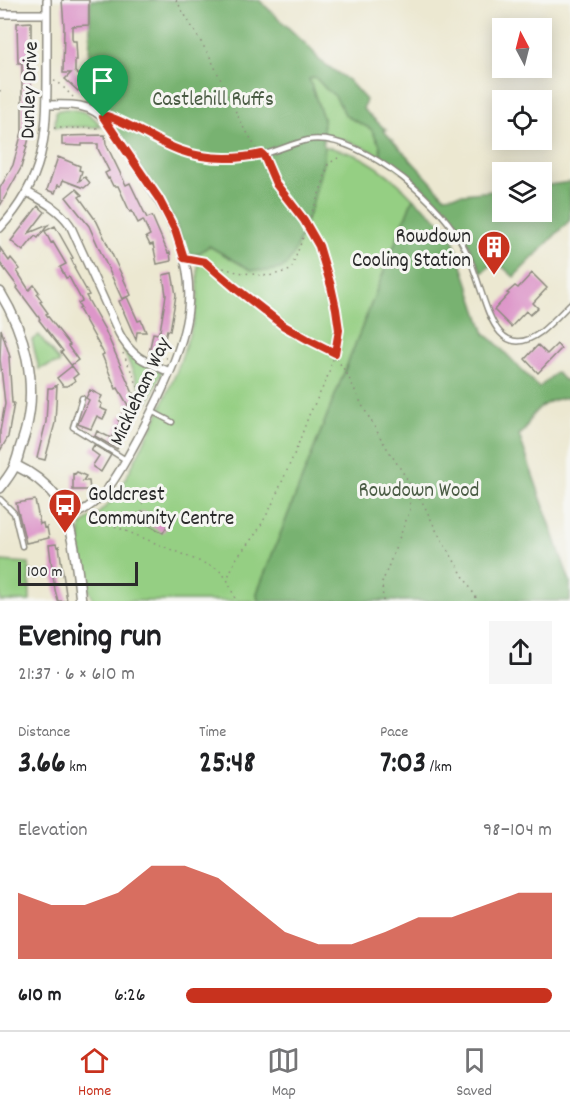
<!DOCTYPE html>
<meta charset="utf-8">
<style>
body{margin:0;font-family:Dekko,sans-serif;background:#f6f6f6;color:#202124;height:100vh;display:flex;flex-direction:column;font-size:22px;white-space:nowrap}
*{box-sizing:border-box;margin:0}
p{font-size:20px;color:#757577}
.icon{flex:none;width:33px;height:33px;fill:none;stroke:currentColor;stroke-width:2;stroke-linecap:round;stroke-linejoin:round}
.map{position:relative;height:601px;overflow:hidden}
.details{display:flex;flex-direction:column;background:#fff;flex:1}
.details>*{flex:none}
.needle{width:39px;rotate:353deg}
.fabs{position:absolute;left:492px;top:18px;display:grid;gap:12px}
.fabs a{display:grid;place-items:center;width:60px;height:60px;border-radius:0px;background:#fff;box-shadow:0 3px 15px #0003;font-size:30px}
.scale{position:absolute;left:18px;bottom:15px;width:120px;box-sizing:border-box;padding-left:6px;border:3px solid #2b2b2b;border-top:0;font-size:16px;line-height:21px;white-space:nowrap;color:#2b2b2b;-webkit-text-stroke:4px #f6f6f2;paint-order:stroke}
.pin{position:absolute;display:grid;place-items:center;width:51px;height:51px;color:#fff;margin:-62px -26px;border-radius:50% 50% 50% 0;rotate:-45deg;box-shadow:0 0 6px #0007}
.pin .icon{rotate:45deg}
.round{display:grid;place-items:center;flex:none;width:63px;height:63px;border-radius:0px;background:#f6f6f6}
.overview{display:flex;align-items:center;justify-content:space-between;height:102px;padding:0 18px}
h1{font-size:33px;font-weight:800;line-height:45px}
.figures{display:grid;grid-template-columns:repeat(3,1fr);gap:9px;height:102px;padding:6px 18px}
.figures div{display:grid;align-content:center}
.figures b{font-size:30px;font-weight:800}
.figures small{font-size:16px;font-weight:400}
.figures p{font-size:16px}
.chart{height:168px;padding:12px 18px}
.chart p{display:flex;justify-content:space-between}
.chart svg{width:100%;height:108px;margin-top:6px;fill:#c8321e;opacity:.7}
ul{padding:0 18px;list-style:none;font-size:20px}
li{display:grid;grid-template-columns:96px 72px 1fr;align-items:center;height:45px}
li i{height:15px;border-radius:8px;background:#c8321e}
.tab-bar{display:flex;justify-content:space-around;align-items:center;height:84px;border-top:2px solid #e0e0e0;background:#fff;font-size:16px;color:#757577}
.tab-bar a{display:grid;justify-items:center;gap:3px}
.tab-bar .on{color:#c8321e}
.map>svg:first-child{display:block}
.green{fill:#95cf83;stroke:#607d57;stroke-width:1.5}
.forest{fill:#78b271;stroke:#526e4e;stroke-width:1.5}
.building{fill:#dd96c9}
.lines{fill:none;stroke-linecap:round;stroke-linejoin:round}
.service-casing{stroke:#8c8a7e;stroke-width:7}
.minor-casing{stroke:#8c8a7e;stroke-width:10}
.tertiary-casing{stroke:#8c8a7e;stroke-width:12}
.path{stroke:#8c8a7e;stroke-width:1.5;stroke-dasharray:1.5 4.5;stroke-linecap:butt}
.service{stroke:#fff;stroke-width:4}
.minor{stroke:#fff;stroke-width:7}
.tertiary{stroke:#fff;stroke-width:9}
.route-casing{stroke:#fff;stroke-width:12}
.route{stroke:#c8321e;stroke-width:8}
.labels{text-anchor:middle;stroke-width:6;stroke-linejoin:round;paint-order:stroke}
.street-label{font-size:21px;fill:#2b2b2b;stroke:#f6f6f2}
.park-label{font-size:21px;fill:#4b5c45;stroke:#f6f6f2}
.poi-label{font-size:21px;fill:#2b2b2b;stroke:#f6f6f2;text-anchor:end}
</style>
<div class="map">
<svg width="570" height="601" viewBox="0 0 570 601">
<rect width="100%" height="100%" fill="#f6f6f2"/>
<filter id="ink" filterUnits="userSpaceOnUse"><feTurbulence type="fractalNoise" baseFrequency=".0167" numOctaves="2"/><feDisplacementMap in="SourceGraphic" scale="12" xChannelSelector="R" yChannelSelector="G"/><feConvolveMatrix kernelMatrix="1 2 1 2 8 2 1 2 1" color-interpolation-filters="sRGB"/></filter>
<filter id="wash" filterUnits="userSpaceOnUse"><feTurbulence type="fractalNoise" baseFrequency=".008" numOctaves="4" result="noise"/><feDisplacementMap in="SourceGraphic" scale="24" xChannelSelector="R" yChannelSelector="G"/><feGaussianBlur stdDeviation="1.35" result="paint"/><feColorMatrix in="noise" values="0 0 0 0 0 0 0 0 0 0 0 0 0 0 0 0 0 1.4 0 .05"/><feComposite in="paint" operator="in"/></filter>
<g filter="url(#wash)">
<rect width="100%" height="100%" fill="#ece8d1"/>
<!-- green -->
<path class="green" d="M315,77l11,12 9,6 11,21 25,13 9,16 1,11c-19,-11 -36,-17 -58,-21v-17l-14,-39z
M65,109c16,1 27,3 36,18h-46l1,-16z
M323,146c14,3 29,6 41,13 18,10 35,24 49,39l-156,395 1,8h-164l-8,-18 -3,-12 -3,-25 1,-20 4,-4 13,-8 17,-17 11,-19 28,-55 23,-52 17,-51 4,-25v-41l11,-8 42,24 71,-112z
M39,335l20,26v3h-6l-14,5 -7,-29z
M123,349h2l15,13 22,10 -15,32z
M0,561l29,2 1,38h-30z"/>
<!-- forest -->
<path class="forest" d="M90,0h169l53,50 7,10 29,20 18,20 -3,9 23,21h-3l61,66 58,-6v22h40v-26l28,-4v38l-56,57 -18,-16 -14,12c-8,-16 -14,-33 -24,-47 -20,-29 -49,-50 -77,-70l-1,-11 -9,-16 -25,-13 -11,-20 -9,-7 -11,-12 -6,2 14,39 1,41 -12,47 -19,50 -6,8 -7,5 -14,2 -15,-1 -42,-24 -11,8 -11,1 -11,-30 -12,-23 -54,-80 -3,-9 -23,-11 6,-13 -1,-34 1,-18z
M413,198l37,32 35,104 9,7 45,47 17,-16 8,8h6v17c-14,1 -30,7 -38,19 -5,7 -4,14 -13,19l51,147v19h-312l-1,-8z"/>
<g id="blocks">
<!-- building -->
<path class="building" d="M62,0h27v25l-17,1v13l1,2h3l1,19h-2v12l6,5 -2,2 11,10 -5,5 -5,-5 -2,2 -13,-12 6,-6h-8l1,-47z
M31,22v108l-4,16h-2h2l-6,22 -21,38v-18l13,-23 9,-33v-69h-4l-1,-40z
M105,135l1,9 20,41 4,-2 17,35 5,-2 16,37 2,-1 1,9 -14,3 -4,-20 -3,1 -4,-8 4,-2 -7,-15 -5,3 -6,-12 -2,1 -12,-26h-5l-4,-8 -1,1 -3,-6 4,-2 -11,-22v-5h-16v2l-20,-1v-9z
M58,157l22,9 -1,4 3,1 -3,10 6,-4 5,6 -6,5 -21,-8 -2,6 -3,-1 -3,8 -8,-3z
M76,189l6,6 -3,2 18,25 34,73 -9,4 -33,-73 -23,-29z
M38,206l7,6 -16,21 19,-8 -10,13 -3,-2 -12,15 -12,-10z
M55,226l18,32 -2,1 4,8 -1,1 15,27 -3,1 19,34 34,77 -2,1 1,2 -12,5 6,3 -15,31 -22,-13 2,-5 14,7 9,-16 -2,-2 3,-6 2,2 6,-9 -11,-19 -2,1 -10,-24 -4,-10 2,-1 -25,-45 2,-1 -3,-5 4,-2 -13,-24 -3,1 -6,-11 6,-3 -13,-22 -2,1 -6,-12z
M0,248l9,13 2,-3 9,11 -3,2 12,19 5,-5 5,7 -2,2 5,7 -2,1 8,11 -2,1 24,31 -2,1 10,14 -7,5 -10,-13 2,-1 -24,-31 1,-1 -23,-31 1,-1 -18,-24z
M172,273l4,22 -6,36 -3,-1 -6,26 -12,-3 4,-20 6,1v-3h1l6,-36 -3,-20z
M532,273l15,15 -14,15 5,5 -8,7 -4,-4 -15,16 -17,-17 15,-16 -2,-1 8,-7 3,2z
M127,297l11,24 3,-1 5,12h-9l-1,8 -17,-39z
M1,329l9,28h-1l3,46h2l-6,34 -8,14v-20l5,-27 -5,-45z
M557,344l4,5 -23,24 -13,-14 13,-14 9,9z
M72,366l6,8 -5,4 2,3 -8,5h-4l-6,-8z
M57,385l-2,38 -10,37 -8,-2 9,-36 2,-34h4z
M90,390l12,6 -3,6 3,2 -2,4 7,3 -4,8 -6,-3 -6,13 -13,-5 11,-24 -3,-2z
M94,445l17,10 -10,17 -8,-5v-2l6,-9 -8,-6z
M77,472l9,4 -3,5h6l1,9h-17v-17l2,1z
M35,500l5,24 3,-1 1,5 3,-1 2,11 -23,5 -10,-40z
M142,511l26,13 -5,9 -25,-14z
M56,544l1,3 2,-1 8,55h-9l-3,-11 -6,-45z"/>
</g>
</g>
<g filter="url(#ink)">
<use href="#blocks" fill-opacity="0" stroke="#8c8a7e" stroke-width="1.5"/>
<g class="lines">
<!-- service casing -->
<g class="service-casing">
<path id="service" d="M103,117h7c35,16 70,40 110,41 15,1 30,-1 45,-4 14,-4 29,-11 43,-14 33,-5 70,19 95,38 25,20 48,43 62,71 5,10 9,20 12,30 10,28 21,85 64,53 10,-8 20,-19 29,-28
M82,398l-9,29 53,33
M153,412l19,10
M0,499l14,14 8,33"/>
</g>
<!-- minor casing -->
<g class="minor-casing">
<path id="minor" d="M0,14h47
M47,105c23,-1 44,-2 60,17 11,15 20,30 30,45 30,44 57,87 51,142 -4,41 -32,95 -51,131 -19,34 -32,65 -71,78
M27,192c16,9 32,17 43,33l49,108c12,24 27,29 51,39
M0,228c45,-48 47,-92 47,-154 0,-25 0,-49 0,-74"/>
</g>
<!-- tertiary casing -->
<g class="tertiary-casing">
<path id="tertiary" d="M0,292c25,41 38,89 26,137 -2,9 -6,18 -8,27 -1,3 -2,6 -3,9 -3,8 -10,16 -15,23
M15,465c15,7 31,19 41,32 18,27 21,72 25,104"/>
</g>
<!-- path -->
<path class="path" d="M176,0l34,57 33,70 6,8 7,14
M54,81l4,1 15,15
M0,90v6
M54,128h46
M267,161l9,23 12,14 16,22 15,25 12,41 5,23 3,21 -4,23 2,6 10,15 15,31 21,37 41,63 12,25 42,71
M191,259l14,3 29,25 50,39 23,13 28,14 -9,28 -17,34 -13,35 -25,57 -14,25 -21,27 -9,20
M206,263l31,9 32,4 22,-6 32,-87 5,-19 10,-6
M123,353l24,53
M154,356l13,2
M114,491l11,6 19,7
M96,512l10,9 8,5 104,43 9,10 9,22
M383,601l-1,-18 28,-73 -1,-26"/>
<!-- service -->
<use href="#service" class="service"/>
<!-- minor -->
<use href="#minor" class="minor"/>
<!-- tertiary -->
<use href="#tertiary" class="tertiary"/>
</g>
</g>
<g class="lines" filter="url(#ink)">
<!-- route casing -->
<g class="route-casing">
<path id="route" d="M107,116c25,8 47,25 72,34 27,10 55,10 83,4l2,2 12,28 28,36 15,26 12,40 5,23 3,21 -4,23 -28,-14 -23,-13 -50,-39 -29,-25 -21,-4 -9,-28 -16,-31 -56,-82z"/>
</g>
<!-- route -->
<use href="#route" class="route"/>
</g>
<!-- icons -->
<defs>
<g id="building-pin" transform="scale(1.725)"><path d="M0 17L-7.5 6A9.5 9.5 0 1 1 7.5 6Z" fill="#c8321e" stroke="#f6f6f2"/><path d="M-4-6H4V6H1V3H-1V6H-4ZM-2.5-4.3h1.7v1.8h-1.7ZM.8-4.3h1.7v1.8H.8ZM-2.5-1h1.7V.8h-1.7ZM.8-1h1.7V.8H.8Z" fill="#fff"/></g>
<g id="bus-pin" transform="scale(1.725)"><path d="M0 17L-7.5 6A9.5 9.5 0 1 1 7.5 6Z" fill="#c8321e" stroke="#f6f6f2"/><path d="M-5-6H5V4H4V6H2V4H-2V6H-4V4H-5ZM-3.5-4V0h7V-4ZM-3.5 1.2v1.5H-2V1.2ZM2 1.2v1.5H3.5V1.2Z" fill="#fff"/></g>
</defs>
<g fill-rule="evenodd">
<use href="#building-pin" x="494" y="247"/>
<use href="#bus-pin" x="65" y="505"/>
</g>
<g class="labels">
<!-- street labels -->
<g class="street-label">
<text transform="translate(28 90) rotate(-88)" y="7">Dunley Drive</text>
<text transform="translate(139 391) rotate(-65)" y="7">Mickleham Way</text>
</g>
<!-- park labels -->
<g class="park-label">
<text x="213" y="105">Castlehill Ruffs</text>
<text x="419" y="496">Rowdown Wood</text>
</g>
<!-- poi labels -->
<g class="poi-label">
<text x="471" y="242">Rowdown<tspan x="471" dy="24">Cooling Station</tspan></text>
<text x="88" y="500" text-anchor="start">Goldcrest<tspan x="88" dy="24">Community Centre</tspan></text>
</g>
</g>
</svg>
<div class="fabs">
<a><svg class="needle" viewBox="-14 -14 28 28"><path d="M0-13l5 13h-10z" fill="#e53935"/><path d="M0 13l5-13h-10z" fill="#757577"/></svg></a>
<a><svg class="icon" aria-label="locate" viewBox="0 0 24 24"><circle cx="12" cy="12" r="6"/><path d="M12 2v4M12 18v4M2 12h4M18 12h4"/></svg></a>
<a><svg class="icon" aria-label="layers" viewBox="0 0 24 24"><path d="M12 4l9 5-9 5-9-5zM3 14l9 5 9-5"/></svg></a>
</div>
<div class="scale">100 m</div>
<div class="pin" style="left:103px;top:117px;background:#1e9e55"><svg class="icon" aria-label="arrive" viewBox="0 0 24 24"><path d="M6 21V4h12l-3 4 3 4H6"/></svg></div>
</div>
<section class="details">
<div class="overview"><div><h1>Evening run</h1><p>21:37 · 6 × 610 m</p></div><a class="round"><svg class="icon" aria-label="share" viewBox="0 0 24 24"><path d="M12 15V3M7 8l5-5 5 5M5 13v7h14v-7"/></svg></a></div>
<div class="figures">
<div><p>Distance</p><b>3.66<small> km</small></b></div>
<div><p>Time</p><b>25:48</b></div>
<div><p>Pace</p><b>7:03<small> /km</small></b></div>
</div>
<div class="chart"><p><span>Elevation</span>98–104 m</p>
<svg viewBox="0 0 160 44" preserveAspectRatio="none"><path d="M0 44V17L10 22L20 22L30 17L40 6L50 6L60 11L70 22L80 33L90 38L100 38L110 33L120 27L130 27L140 22L150 17L160 17V44z"/></svg>
</div>
<ul>
<li><b>610 m</b>6:26<i style="width:100%"></i></li>
</ul>
</section>
<nav class="tab-bar">
<a class="on"><svg class="icon" aria-label="home" viewBox="0 0 24 24"><path d="M3 11l9-7 9 7M6 9v11h12V9"/></svg>Home</a>
<a><svg class="icon" aria-label="map" viewBox="0 0 24 24"><path d="M3 6l6-2 6 2 6-2v14l-6 2-6-2-6 2zM9 4v14M15 6v14"/></svg>Map</a>
<a><svg class="icon" aria-label="saved" viewBox="0 0 24 24"><path d="M7 4h10v16l-5-4-5 4z"/></svg>Saved</a>
</nav>
